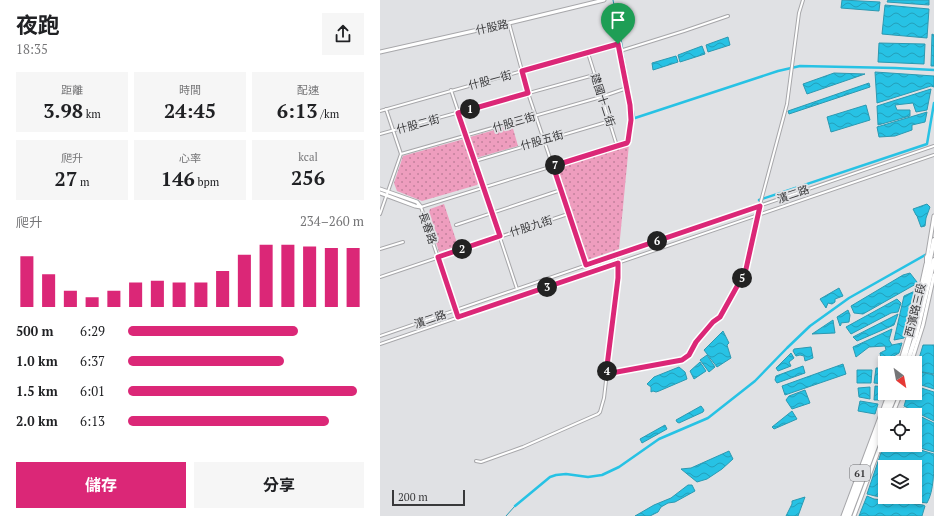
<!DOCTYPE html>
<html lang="zh-TW">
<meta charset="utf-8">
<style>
body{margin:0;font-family:"PT Serif","Noto Sans TC",serif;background:#f6f6f6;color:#202124;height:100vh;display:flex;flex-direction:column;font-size:15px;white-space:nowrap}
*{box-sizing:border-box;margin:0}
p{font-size:13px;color:#757577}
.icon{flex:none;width:22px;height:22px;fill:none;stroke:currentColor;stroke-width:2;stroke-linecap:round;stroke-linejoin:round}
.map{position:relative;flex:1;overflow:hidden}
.side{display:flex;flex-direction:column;background:#fff;width:380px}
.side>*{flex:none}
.needle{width:26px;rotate:148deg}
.fabs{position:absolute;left:498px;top:356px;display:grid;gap:8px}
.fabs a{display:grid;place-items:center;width:44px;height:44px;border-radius:0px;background:#fff;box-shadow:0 2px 6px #0003;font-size:20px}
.scale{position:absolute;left:12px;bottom:10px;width:73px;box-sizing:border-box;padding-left:4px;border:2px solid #39393b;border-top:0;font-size:11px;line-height:14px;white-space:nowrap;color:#39393b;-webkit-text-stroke:3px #e0e1e4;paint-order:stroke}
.pin{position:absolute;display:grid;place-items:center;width:34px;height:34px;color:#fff;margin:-41px -17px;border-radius:50% 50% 50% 0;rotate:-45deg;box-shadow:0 0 4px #0007}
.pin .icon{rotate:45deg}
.km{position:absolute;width:20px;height:20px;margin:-10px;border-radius:50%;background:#222;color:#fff;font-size:11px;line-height:20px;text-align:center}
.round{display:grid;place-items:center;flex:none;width:42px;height:42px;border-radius:0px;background:#f6f6f6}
.summary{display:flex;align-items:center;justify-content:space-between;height:68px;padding:0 16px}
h1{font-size:22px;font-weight:700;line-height:30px}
.metrics{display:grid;grid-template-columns:repeat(3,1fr);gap:6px;height:68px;padding:4px 16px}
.metrics div{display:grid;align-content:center;border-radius:0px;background:#f6f6f6;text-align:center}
.metrics b{font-size:20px;font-weight:700}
.metrics small{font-size:11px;font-weight:400}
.metrics p{font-size:11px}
.chart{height:112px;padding:8px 16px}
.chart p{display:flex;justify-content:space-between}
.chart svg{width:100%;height:72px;margin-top:4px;stroke:#db2777;stroke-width:6}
.cta{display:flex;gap:8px;margin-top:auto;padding:8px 16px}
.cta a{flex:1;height:46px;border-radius:0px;background:#db2777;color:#fff;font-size:16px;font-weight:700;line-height:46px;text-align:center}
.cta a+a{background:#f6f6f6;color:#202124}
ul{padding:0 16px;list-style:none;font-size:13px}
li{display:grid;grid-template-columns:64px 48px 1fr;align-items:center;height:30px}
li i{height:10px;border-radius:5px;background:#db2777}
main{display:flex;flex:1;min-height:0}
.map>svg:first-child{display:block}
.park{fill:url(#park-dots)}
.water{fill:url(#water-waves);stroke:#2c99b1;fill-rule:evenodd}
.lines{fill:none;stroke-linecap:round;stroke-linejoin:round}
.stream{stroke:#2c99b1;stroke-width:1}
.canal{stroke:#27c2e4;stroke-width:2.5}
.street-casing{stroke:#a7a7aa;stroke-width:4}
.secondary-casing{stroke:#a7a7aa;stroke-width:5}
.highway-casing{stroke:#a7a7aa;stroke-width:6}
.street{stroke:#fff;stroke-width:2}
.secondary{stroke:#fff;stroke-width:3}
.highway{stroke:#fff;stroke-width:4}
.route-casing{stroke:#fff;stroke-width:8}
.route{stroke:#db2777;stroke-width:5}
.labels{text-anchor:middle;stroke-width:3.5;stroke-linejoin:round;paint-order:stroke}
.shield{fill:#e0e1e4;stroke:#6b6b6e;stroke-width:1}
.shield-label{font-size:10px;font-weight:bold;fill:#39393b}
.street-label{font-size:11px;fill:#39393b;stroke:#e0e1e4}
</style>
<main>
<section class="side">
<div class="summary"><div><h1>夜跑</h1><p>18:35</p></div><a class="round"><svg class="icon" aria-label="share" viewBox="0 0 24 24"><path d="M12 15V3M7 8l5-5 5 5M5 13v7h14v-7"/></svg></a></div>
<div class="metrics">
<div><p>距離</p><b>3.98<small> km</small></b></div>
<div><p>時間</p><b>24:45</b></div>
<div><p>配速</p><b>6:13<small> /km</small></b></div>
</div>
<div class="metrics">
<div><p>爬升</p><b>27<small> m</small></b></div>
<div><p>心率</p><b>146<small> bpm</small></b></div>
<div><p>kcal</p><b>256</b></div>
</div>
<div class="chart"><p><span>爬升</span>234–260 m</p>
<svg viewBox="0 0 160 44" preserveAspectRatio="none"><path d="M5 44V13M15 44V24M25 44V34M35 44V38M45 44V34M55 44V29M65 44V28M75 44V29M85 44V29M95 44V22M105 44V12M115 44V6M125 44V6M135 44V7M145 44V8M155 44V8"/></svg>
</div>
<ul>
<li><b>500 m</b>6:29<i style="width:72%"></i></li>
<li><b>1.0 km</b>6:37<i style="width:66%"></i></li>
<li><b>1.5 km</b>6:01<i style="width:97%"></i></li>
<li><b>2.0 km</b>6:13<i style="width:85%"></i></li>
</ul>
<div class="cta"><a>儲存</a><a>分享</a></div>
</section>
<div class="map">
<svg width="554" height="516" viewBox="0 0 554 516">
<defs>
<pattern id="park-dots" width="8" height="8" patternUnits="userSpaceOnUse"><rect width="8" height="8" fill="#ee9dbe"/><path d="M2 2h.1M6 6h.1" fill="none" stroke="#c2819c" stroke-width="1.8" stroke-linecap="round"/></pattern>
<pattern id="water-waves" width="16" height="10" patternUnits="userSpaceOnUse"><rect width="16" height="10" fill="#27c2e4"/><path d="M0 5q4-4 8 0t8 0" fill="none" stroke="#239fba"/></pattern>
</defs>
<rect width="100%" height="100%" fill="#e0e1e4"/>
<!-- park -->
<path class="park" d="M132,125l6,21 -42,12 -6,-21z
M84,139l15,43 -2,3 -55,16 -25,-10 -3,-8 9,-27z
M249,144l-10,105 -32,11 -31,-92z
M64,204l14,42 -19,6 -11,-36 2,-7z"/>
<!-- water -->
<path class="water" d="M462,0l38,2 -1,9 -38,-3z
M508,0h41v5l-42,-3z
M505,5l44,4 -2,29 -45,-4z
M552,34l2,1v31h-3z
M348,37l2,8 -22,7 -2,-7z
M499,43l46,1 -1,20 -46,-2z
M322,46l3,8 -25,8 -2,-7z
M296,56l2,6 -25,8 -1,-7z
M495,72l59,4v11l-3,-1 -54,17z
M454,73l31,1 -58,20 -4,-10z
M489,83l1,4 -81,27 -1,-3z
M551,89l-4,21 -11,2 -3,-9 -18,2 2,5h13v6l-32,9 -1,-19z
M486,105l4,15 -39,12 -4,-15z
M547,112l-2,10 -13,3v5l-17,6 -16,1 -2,-10z
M547,204l3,3 -4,11 -1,8 -4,1 -4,-11 -1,-1 -3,-6z
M530,273l7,9 -1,2 -53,30 -9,-1 -3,-7 52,-31z
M459,288l4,8 -8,3v3l-3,2 -4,-1 -2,5 -6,-9z
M537,290l-13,48 -10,2 10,-44z
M517,299l4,4 -3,9 -7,1 -40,21 -5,-7z
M468,310l2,5 -1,7 -8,1v2l-1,1 -3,-9z
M518,314l-4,11 -37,16 -4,-4z
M453,320l2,13 -23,1z
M512,329l-3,11 3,5 10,-2 -3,10 -17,10 -2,-10 6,-3 -1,-4 -16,1 -13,10 -3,-10z
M343,331l6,12 -2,2 4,13 -14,9 -13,-17z
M543,345h11v29l-17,-3 -1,-2z
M431,347l2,11 -8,3 -1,-5 -4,-1 -4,1 -3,-5 1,-2z
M411,353l3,5 -5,4 2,4 -13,5 -2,-3z
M327,355l8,12 -6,5 -9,-12z
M320,362l6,9 -12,8 -4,-8z
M463,364l3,10 -61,21 -3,-9z
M423,366l2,7 -28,10 -2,-3 1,-4z
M299,367l6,5 2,7 -28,12 -3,1 -3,-1 -2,1v-5l-4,-3 7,-7z
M496,368h9v16l-11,-1z
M477,370h15l-1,13h-14z
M536,371l18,4v14l-19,-6z
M495,386l10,1 -6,13h-5z
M535,386l19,6v29l-30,-15 4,-13h7z
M490,387v12l-11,-2 -1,-9z
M425,390l5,13 -18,6 -6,-9 3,-4z
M480,401l18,3 -3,10 -17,-3z
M321,406l3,4 -1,2 -24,11 -2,-1 -1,-2z
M523,408l31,15v29l-24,-7h5v-30h-20l2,-5 3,1z
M412,411l5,8 -23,10 -2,-2z
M285,425l2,4 -25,14 -2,-4z
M505,441v4h19l30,9c0,16 0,37 -7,49l-52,-7 -8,-2zM505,467h30v30h-30z
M349,451l4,8 -11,10 -15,10 -10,3 -16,-13 10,-1z
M308,485h4l3,6 -20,11 -7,1 -7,4 -3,5 -8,4h-15l19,-11 17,-7z
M487,496l7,3 49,6 2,1 -3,10h-63z
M425,497l-7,19h-12l6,-12v-3z"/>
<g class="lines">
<!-- stream -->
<path class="stream" d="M233,0l10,49
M243,52l12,66
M126,516l9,-10"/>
<!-- canal -->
<path class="canal" d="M255,118l143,-47 22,-5 95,2 39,2
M379,200l168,-56 7,-41
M135,506l35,-29 6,-2 10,-1 22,3 14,-2 17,-8 40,-28 49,-21 47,-37 32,-33 23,-22 39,-28 85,-48"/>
<!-- street casing -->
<g class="street-casing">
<path id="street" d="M129,23l19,70 58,172
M240,51l64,-20 44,-15
M208,53l29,93
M71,90l66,199
M0,111l238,-67c5,28 20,72 9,99l-206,64 37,110
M0,134l214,-59
M21,154l200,-57 26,-9
M95,161l135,-40
M0,214l21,-60 -15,-45
M76,225l105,-35
M0,249l23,-7
M0,277l188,-63
M0,336l554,-190
M0,344l554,-189
M226,374l76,-14 7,-5 7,-13 17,-20 7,-5 26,-48 11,-53 30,-112 12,-91 4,-13
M96,461l5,1 42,-15 75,-33 2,-2 4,-14 14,-120v-13l-3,-10"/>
</g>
<!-- secondary casing -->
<g class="secondary-casing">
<path id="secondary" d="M0,52l129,-29 95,-23
M0,189l37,13 4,5
M0,193l35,13 6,1
M547,259l7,-43
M535,314l11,-50
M520,363l13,-42
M531,363l12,-38 11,-50
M512,415l9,-22
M463,516l46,-123
M474,516l31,-83"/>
</g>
<!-- highway casing -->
<g class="highway-casing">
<path id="highway" d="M547,257v9
M523,363l20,-71 11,-52
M527,363l9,-27 18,-76
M507,415l9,-22
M466,516l16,-46 30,-77
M469,516l36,-96"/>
</g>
<!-- street -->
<use href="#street" class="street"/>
<!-- secondary -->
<use href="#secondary" class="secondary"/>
<!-- highway -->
<use href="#highway" class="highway"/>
</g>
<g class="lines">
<!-- route casing -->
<g class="route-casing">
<path id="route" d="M238,44l12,61 1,15 -3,21 -1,2 -10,3 -64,20 33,99 174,-59 -14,63 -6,12 -20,36 -7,5 -17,20 -7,13 -7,5 -76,14 12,-96v-15l-160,54 -20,-60 62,-21 -42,-123 70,-20 -6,-22z"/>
</g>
<!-- route -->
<use href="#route" class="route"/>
</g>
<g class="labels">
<!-- shield labels -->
<rect class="shield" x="470" y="465" width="20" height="16" rx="3"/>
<g class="shield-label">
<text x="480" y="477">61</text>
</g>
<!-- street labels -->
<g class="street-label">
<text transform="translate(112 27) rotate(-12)" y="4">什股路</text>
<text transform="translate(110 80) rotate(-15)" y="4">什股一街</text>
<text transform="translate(223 100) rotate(72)" y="4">建國十二街</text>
<text transform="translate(134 122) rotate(-16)" y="4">什股三街</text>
<text transform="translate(38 124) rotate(-15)" y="4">什股二街</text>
<text transform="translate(162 140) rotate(-16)" y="4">什股五街</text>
<text transform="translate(413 194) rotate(-19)" y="4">濱二路</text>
<text transform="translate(151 226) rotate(-18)" y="4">什股九街</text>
<text transform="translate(48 228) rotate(71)" y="4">長春路</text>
<text transform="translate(535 310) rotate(-76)" y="4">西濱路三段</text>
<text transform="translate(50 319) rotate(-19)" y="4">濱二路</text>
</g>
</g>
</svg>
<div class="fabs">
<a><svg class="needle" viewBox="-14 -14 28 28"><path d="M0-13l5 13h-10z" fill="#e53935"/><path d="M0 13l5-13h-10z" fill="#757577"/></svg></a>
<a><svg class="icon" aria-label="locate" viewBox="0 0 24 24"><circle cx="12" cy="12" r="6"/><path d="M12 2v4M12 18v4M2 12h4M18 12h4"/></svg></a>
<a><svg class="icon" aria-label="layers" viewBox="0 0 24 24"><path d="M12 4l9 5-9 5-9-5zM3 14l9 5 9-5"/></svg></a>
</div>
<div class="scale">200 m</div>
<div class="pin" style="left:238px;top:44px;background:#1e9e55"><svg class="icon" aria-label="arrive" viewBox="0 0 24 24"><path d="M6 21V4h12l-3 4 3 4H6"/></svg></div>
<b class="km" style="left:90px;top:109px">1</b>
<b class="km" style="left:82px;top:249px">2</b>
<b class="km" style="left:167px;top:287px">3</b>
<b class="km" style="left:227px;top:371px">4</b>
<b class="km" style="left:362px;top:278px">5</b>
<b class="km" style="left:277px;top:241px">6</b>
<b class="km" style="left:175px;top:165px">7</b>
</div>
</main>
